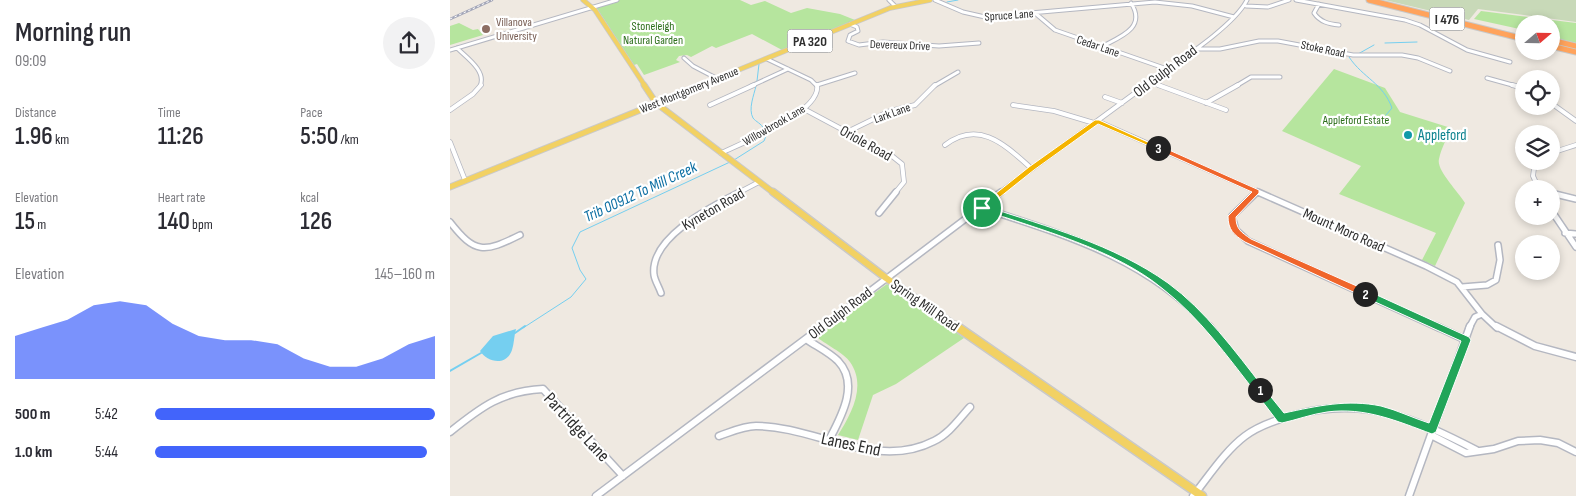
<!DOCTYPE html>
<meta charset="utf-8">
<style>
body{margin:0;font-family:"Sofia Sans Condensed",sans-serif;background:#f2f2f3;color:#2b2b33;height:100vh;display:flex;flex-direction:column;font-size:19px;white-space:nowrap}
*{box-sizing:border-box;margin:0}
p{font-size:16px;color:#7c7c81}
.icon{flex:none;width:28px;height:28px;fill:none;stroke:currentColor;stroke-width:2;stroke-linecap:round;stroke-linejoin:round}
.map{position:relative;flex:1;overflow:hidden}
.side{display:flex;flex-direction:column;background:#fff;width:450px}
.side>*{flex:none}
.needle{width:32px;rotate:70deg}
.tools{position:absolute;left:1065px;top:15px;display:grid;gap:10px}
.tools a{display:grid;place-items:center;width:45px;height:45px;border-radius:50%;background:#fff;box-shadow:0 2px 8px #0003;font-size:25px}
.pin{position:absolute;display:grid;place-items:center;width:42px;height:42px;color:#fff;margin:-21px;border:2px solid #fff;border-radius:50%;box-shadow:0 1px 5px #0007}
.km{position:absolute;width:25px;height:25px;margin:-12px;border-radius:50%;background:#222;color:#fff;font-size:14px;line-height:25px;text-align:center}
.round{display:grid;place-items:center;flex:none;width:52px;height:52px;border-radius:26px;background:#f2f2f3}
.head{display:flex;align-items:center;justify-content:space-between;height:85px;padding:0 15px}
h1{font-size:28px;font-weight:600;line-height:38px}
.figures{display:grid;grid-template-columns:repeat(3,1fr);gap:8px;height:85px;padding:5px 15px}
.figures div{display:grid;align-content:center}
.figures b{font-size:25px;font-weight:600}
.figures small{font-size:14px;font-weight:400}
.figures p{font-size:14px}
.chart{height:140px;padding:10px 15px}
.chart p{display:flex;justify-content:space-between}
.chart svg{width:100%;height:90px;margin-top:5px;fill:#4264fb;opacity:.7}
ul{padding:0 15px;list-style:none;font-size:16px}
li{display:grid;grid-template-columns:80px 60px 1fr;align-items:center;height:38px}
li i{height:12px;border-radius:6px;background:#4264fb}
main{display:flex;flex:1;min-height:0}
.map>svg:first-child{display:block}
.green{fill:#b6e59e}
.cemetery{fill:#c8d9b8}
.water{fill:#75cff0}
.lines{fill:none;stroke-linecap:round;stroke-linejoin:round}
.stream-far1{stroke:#75cff0;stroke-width:1}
.stream{stroke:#75cff0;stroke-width:2}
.minor-far3-casing{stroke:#b4b7c1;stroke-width:5}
.minor-far2-casing{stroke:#b4b7c1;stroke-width:5.5}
.minor-far1-casing{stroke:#b4b7c1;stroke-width:8}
.minor-casing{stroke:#b4b7c1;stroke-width:9}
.major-far3-casing{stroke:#c9c9c9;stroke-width:5.5}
.major-far2-casing{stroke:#c9c9c9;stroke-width:7}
.major-far1-casing{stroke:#c9c9c9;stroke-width:9}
.major-casing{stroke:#c9c9c9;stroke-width:11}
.highway-casing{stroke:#c9c9c9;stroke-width:7}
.minor-far3{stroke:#fff;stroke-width:3}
.minor-far2{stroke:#fff;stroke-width:4}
.minor-far1{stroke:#fff;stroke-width:5}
.minor{stroke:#fff;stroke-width:6}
.major-far3{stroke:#f2d163;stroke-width:4}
.major-far2{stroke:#f2d163;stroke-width:5}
.major-far1{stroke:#f2d163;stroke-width:6}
.major{stroke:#f2d163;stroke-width:8}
.highway{stroke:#ffa35c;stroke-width:5}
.rail-casing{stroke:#a3a6b8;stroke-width:2.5}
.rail{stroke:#fff;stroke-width:1;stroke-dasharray:2.5;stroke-linecap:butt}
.split-1{fill:#22a559;stroke:#fff}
.split-2{fill:#22a559;stroke:#fff}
.split-3{fill:#f0652b;stroke:#fff}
.split-4{fill:#f5b400;stroke:#fff}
.education-dot{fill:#8d6e63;stroke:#fff;stroke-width:2}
.culture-dot{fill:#0f9aa8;stroke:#fff;stroke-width:2}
.labels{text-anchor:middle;stroke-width:4.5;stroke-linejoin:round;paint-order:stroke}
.far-street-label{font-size:12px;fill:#2e2e2e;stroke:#fff}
.far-education-label{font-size:12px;fill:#785e54;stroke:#fff;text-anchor:start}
.far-park-label{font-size:12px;fill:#2c6e1b;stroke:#fff}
.shield{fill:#fff;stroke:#6d6d6d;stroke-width:1}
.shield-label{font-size:14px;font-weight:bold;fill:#2e2e2e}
.street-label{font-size:15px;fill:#2e2e2e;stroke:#fff}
.culture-label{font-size:15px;fill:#0d838f;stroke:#fff;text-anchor:start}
.water-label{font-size:16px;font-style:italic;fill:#0d6fa3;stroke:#fff}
.near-street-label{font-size:18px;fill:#2e2e2e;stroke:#fff}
</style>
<main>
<section class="side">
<div class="head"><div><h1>Morning run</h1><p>09:09</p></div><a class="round"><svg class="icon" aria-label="share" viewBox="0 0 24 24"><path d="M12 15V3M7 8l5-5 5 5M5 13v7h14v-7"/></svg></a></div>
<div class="figures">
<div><p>Distance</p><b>1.96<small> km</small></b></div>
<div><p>Time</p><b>11:26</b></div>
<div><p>Pace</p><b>5:50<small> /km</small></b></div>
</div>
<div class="figures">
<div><p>Elevation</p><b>15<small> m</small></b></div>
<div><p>Heart rate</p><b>140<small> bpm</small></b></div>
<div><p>kcal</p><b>126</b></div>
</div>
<div class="chart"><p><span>Elevation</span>145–160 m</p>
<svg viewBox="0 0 160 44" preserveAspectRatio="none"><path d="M0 44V23L10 19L20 15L30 8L40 6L50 8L60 17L70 23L80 25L90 25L100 27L110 34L120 38L130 38L140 34L150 27L160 23V44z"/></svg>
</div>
<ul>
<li><b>500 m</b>5:42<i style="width:100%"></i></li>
<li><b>1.0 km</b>5:44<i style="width:97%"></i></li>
</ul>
</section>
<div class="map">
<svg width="1126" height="496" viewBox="0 0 1126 496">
<rect width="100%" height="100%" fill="#efe9e1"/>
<!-- green -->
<path class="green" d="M168,0h122l11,5 14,-4 26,12 16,-5 33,6 15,6 -73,30 -30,-16 -36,14 -4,-2 -21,11 -4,-2 -8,1 -3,4 4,2 -36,13 -7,-11 -3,1 -38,-58z
M1031,11l95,12v20l-25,-6v-13h-27v6l-50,-11z
M9,23l14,7 5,-1 5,6 -33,10v-19z
M884,69l51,19 15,24 51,16c-4,10 -10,21 -12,31 -3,11 19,32 26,44l-30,63 -13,-6 14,-27 -97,-39 22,-28 -79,-35z
M437,284l77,54 -68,46 -23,11 -15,45 -20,-5c13,-21 29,-49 12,-73 -5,-8 -26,-19 -35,-26z"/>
<!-- cemetery -->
<path class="cemetery" d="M935,0h191v22l-98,-13 -9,11z"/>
<!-- water -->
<path class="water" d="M66,329c-2,7 -2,15 -4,21 -6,17 -25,12 -32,1l13,-15z"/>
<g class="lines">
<!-- stream-far1 -->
<path class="stream-far1" d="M497,2l11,-2
M935,43l32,-1
M908,54l16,-9
M902,56l-3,1c14,21 34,26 43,51l-6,7
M307,81l2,-17
M306,86c-2,9 -8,23 -3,32 3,4 8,5 11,11
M925,127l6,-7
M284,160l30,-19 2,-5
M73,328l48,-31 15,-18 -6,-9 -8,-22 8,-16 150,-70"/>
<!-- stream -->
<path class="stream" d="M65,333l10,-7
M0,371l31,-18"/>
<!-- minor-far3 casing -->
<g class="minor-far3-casing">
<path id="minor-far3" d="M439,0l6,6
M485,0l28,12 22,5 170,-15 37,4 42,11
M846,0l109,20 15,5 47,25 43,12
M869,4l-5,9c6,9 15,11 25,12
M796,6l22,1 21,-7
M585,13l20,17 112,39
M400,24l7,3 1,4 -8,4 -2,6 11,4 24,-3 56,4 40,-3
M651,47c19,-10 46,-19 30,-44
M7,48c9,9 30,23 23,38
M745,49h25l39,-8h19l75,14h49l16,3 32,13
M0,50l167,-50
M234,58l9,8 23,12
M317,59l44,21 6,6
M1037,78l29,8
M701,82l10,4
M367,85l38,-12
M301,86l37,-17
M484,86l24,-14
M694,86c27,-20 89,-58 103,-86
M786,86l15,-9h29"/>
</g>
<!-- minor-far2 casing -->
<g class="minor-far2-casing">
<path id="minor-far2" d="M708,85l68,25
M1062,85l12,3
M655,97l17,6
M756,103l32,-18
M1101,103l25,18
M260,105l44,-20
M563,105l41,6 40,12
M354,109l88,47 10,8 2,18 -9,11
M0,110l23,-16 8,-9
M647,121l163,72
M397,132l43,-21 25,-6 20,-20
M0,142l15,38
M495,145c34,-26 60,0 86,23
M271,153c21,-10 101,-41 96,-68
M1101,153l25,-8
M1085,161l-2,15 6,13
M288,193l21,-11
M549,193l147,-108"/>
</g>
<!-- minor-far1 casing -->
<g class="minor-far1-casing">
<path id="minor-far1" d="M807,192l-25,24 4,14 12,11 191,87
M808,192l168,74 31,16 25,32 15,14
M1101,193l25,6
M532,208c86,28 166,51 228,120
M1101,210l25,37
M429,213l17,-21
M0,222c25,32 34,31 70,13
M1115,233l11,1
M1012,287l25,-2 9,-5 4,-20 -2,-15
M211,293c-2,-6 -6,-12 -7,-18 -5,-38 59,-69 86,-83
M371,328l180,-136
M1019,328l6,-11 7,-3"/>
</g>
<!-- minor casing -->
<g class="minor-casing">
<path id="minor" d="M759,326l73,92
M986,326l30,14
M1046,326l39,20 41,11
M356,339c10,7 23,13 32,22 22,23 3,56 -9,79
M0,432c31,-25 52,-41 93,-43l80,87
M981,435l35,18 28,-4 24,-8 22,-1 18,3 18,9
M269,436c12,-4 24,-10 37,-10 59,0 120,45 178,15 15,-7 25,-22 36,-34
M146,496l227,-170
M743,496c16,-20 32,-45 52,-60 13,-10 34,-17 49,-21 70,-19 120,3 182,35
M959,496l61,-170"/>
</g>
<!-- major-far3 casing -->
<g class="major-far3-casing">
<path id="major-far3" d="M133,0l12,10 50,76
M249,86l191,-78 40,-8"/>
</g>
<!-- major-far2 casing -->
<g class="major-far2-casing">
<path id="major-far2" d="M194,85l12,18 118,90
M0,187l252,-102"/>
</g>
<!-- major-far1 casing -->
<g class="major-far1-casing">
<path id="major-far1" d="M323,192l113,86 72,50"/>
</g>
<!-- major casing -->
<g class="major-casing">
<path id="major" d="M506,326l246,170"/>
</g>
<!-- highway casing -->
<g class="highway-casing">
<path id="highway" d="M919,0l155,39
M1101,40l25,6
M1101,46l25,6"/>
</g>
<!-- minor-far3 -->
<use href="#minor-far3" class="minor-far3"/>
<!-- minor-far2 -->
<use href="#minor-far2" class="minor-far2"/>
<!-- minor-far1 -->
<use href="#minor-far1" class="minor-far1"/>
<!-- minor -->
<use href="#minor" class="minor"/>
<!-- major-far3 -->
<use href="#major-far3" class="major-far3"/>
<!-- major-far2 -->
<use href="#major-far2" class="major-far2"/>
<!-- major-far1 -->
<use href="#major-far1" class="major-far1"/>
<!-- major -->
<use href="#major" class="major"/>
<!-- highway -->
<use href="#highway" class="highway"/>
<!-- rail casing -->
<g class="rail-casing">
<path id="rail" d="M0,19l42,-19"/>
</g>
<!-- rail -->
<use href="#rail" class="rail"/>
</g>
<!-- split-1 -->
<path class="split-1" d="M530,206h5c63,21 128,38 183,77 37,27 67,68 95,104v6h-7c-29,-37 -56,-75 -93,-104 -48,-40 -125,-60 -183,-80z"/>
<!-- split-2 -->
<path class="split-2" d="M912,291h6l101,46 2,3 -35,92 -4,2c-35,-13 -67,-27 -105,-22 -15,2 -31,8 -45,11l-4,-1 -22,-29v-6h7l21,26c33,-7 63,-14 97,-7 16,4 32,12 48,17l32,-82 -99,-45z"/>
<!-- split-3 -->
<path class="split-3" d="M706,146h4l99,44v3l-23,24c0,12 5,15 15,22l117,52v5h-6l-117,-54c-11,-7 -17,-12 -17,-26l24,-24 -96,-43z"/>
<!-- split-4 -->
<path class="split-4" d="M645,120h4l62,28 -5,1 -58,-25 -64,46 -49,39h-5v-3l49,-39z"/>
<!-- markers -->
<circle class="education-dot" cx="36" cy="29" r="5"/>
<circle class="culture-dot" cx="958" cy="135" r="5"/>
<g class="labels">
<!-- far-street labels -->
<g class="far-street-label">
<text transform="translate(559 15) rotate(-4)" y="4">Spruce Lane</text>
<text transform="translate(450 45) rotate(2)" y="4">Devereux Drive</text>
<text transform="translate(648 46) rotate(19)" y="4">Cedar Lane</text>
<text transform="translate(873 49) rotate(12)" y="4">Stoke Road</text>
<text transform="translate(239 90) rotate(-22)" y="4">West Montgomery Avenue</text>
<text transform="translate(442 113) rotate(-20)" y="4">Lark Lane</text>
<text transform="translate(324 125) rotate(-30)" y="4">Willowbrook Lane</text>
</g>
<!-- far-education labels -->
<g class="far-education-label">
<text x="46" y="26">Villanova<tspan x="46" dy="14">University</tspan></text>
</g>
<!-- far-park labels -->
<g class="far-park-label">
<text x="203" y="30">Stoneleigh<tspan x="203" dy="14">Natural Garden</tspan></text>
<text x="906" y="124">Appleford Estate</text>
</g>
<!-- shield labels -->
<g class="shield">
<rect x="979.5" y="7.5" width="35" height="23" rx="4"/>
<rect x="337.5" y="29.5" width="45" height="23" rx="4"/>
</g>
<g class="shield-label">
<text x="997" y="24">I 476</text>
<text x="360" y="46">PA 320</text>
</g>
<!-- street labels -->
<g class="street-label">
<text transform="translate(715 71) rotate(-37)" y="5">Old Gulph Road</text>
<text transform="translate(416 143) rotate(29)" y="5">Oriole Road</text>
<text transform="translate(263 209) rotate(-30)" y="5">Kyneton Road</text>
<text transform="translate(894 230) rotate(24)" y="5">Mount Moro Road</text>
<text transform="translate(475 305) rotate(35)" y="5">Spring Mill Road</text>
<text transform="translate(390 313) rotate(-37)" y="5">Old Gulph Road</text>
</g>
<!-- culture labels -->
<g class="culture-label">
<text x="968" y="140">Appleford</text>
</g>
<!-- water labels -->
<g class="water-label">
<text transform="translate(190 191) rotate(-25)" y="6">Trib 00912 To Mill Creek</text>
</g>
<!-- near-street labels -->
<g class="near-street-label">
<text transform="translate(127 427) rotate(47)" y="6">Partridge Lane</text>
<text transform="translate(401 444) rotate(12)" y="6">Lanes End</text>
</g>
</g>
</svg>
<div class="tools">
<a><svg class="needle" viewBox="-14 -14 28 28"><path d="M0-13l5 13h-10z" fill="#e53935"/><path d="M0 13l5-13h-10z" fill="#7c7c81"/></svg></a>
<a><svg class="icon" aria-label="locate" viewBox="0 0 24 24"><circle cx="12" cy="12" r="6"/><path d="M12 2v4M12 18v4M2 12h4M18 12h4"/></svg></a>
<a><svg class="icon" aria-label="layers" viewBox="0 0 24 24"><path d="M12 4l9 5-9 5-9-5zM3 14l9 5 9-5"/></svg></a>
<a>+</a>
<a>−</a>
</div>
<div class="pin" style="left:532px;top:208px;background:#1e9e55"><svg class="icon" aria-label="arrive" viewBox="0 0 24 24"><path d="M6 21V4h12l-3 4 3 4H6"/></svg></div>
<b class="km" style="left:810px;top:390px">1</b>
<b class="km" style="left:915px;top:294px">2</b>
<b class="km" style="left:708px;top:148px">3</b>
</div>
</main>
